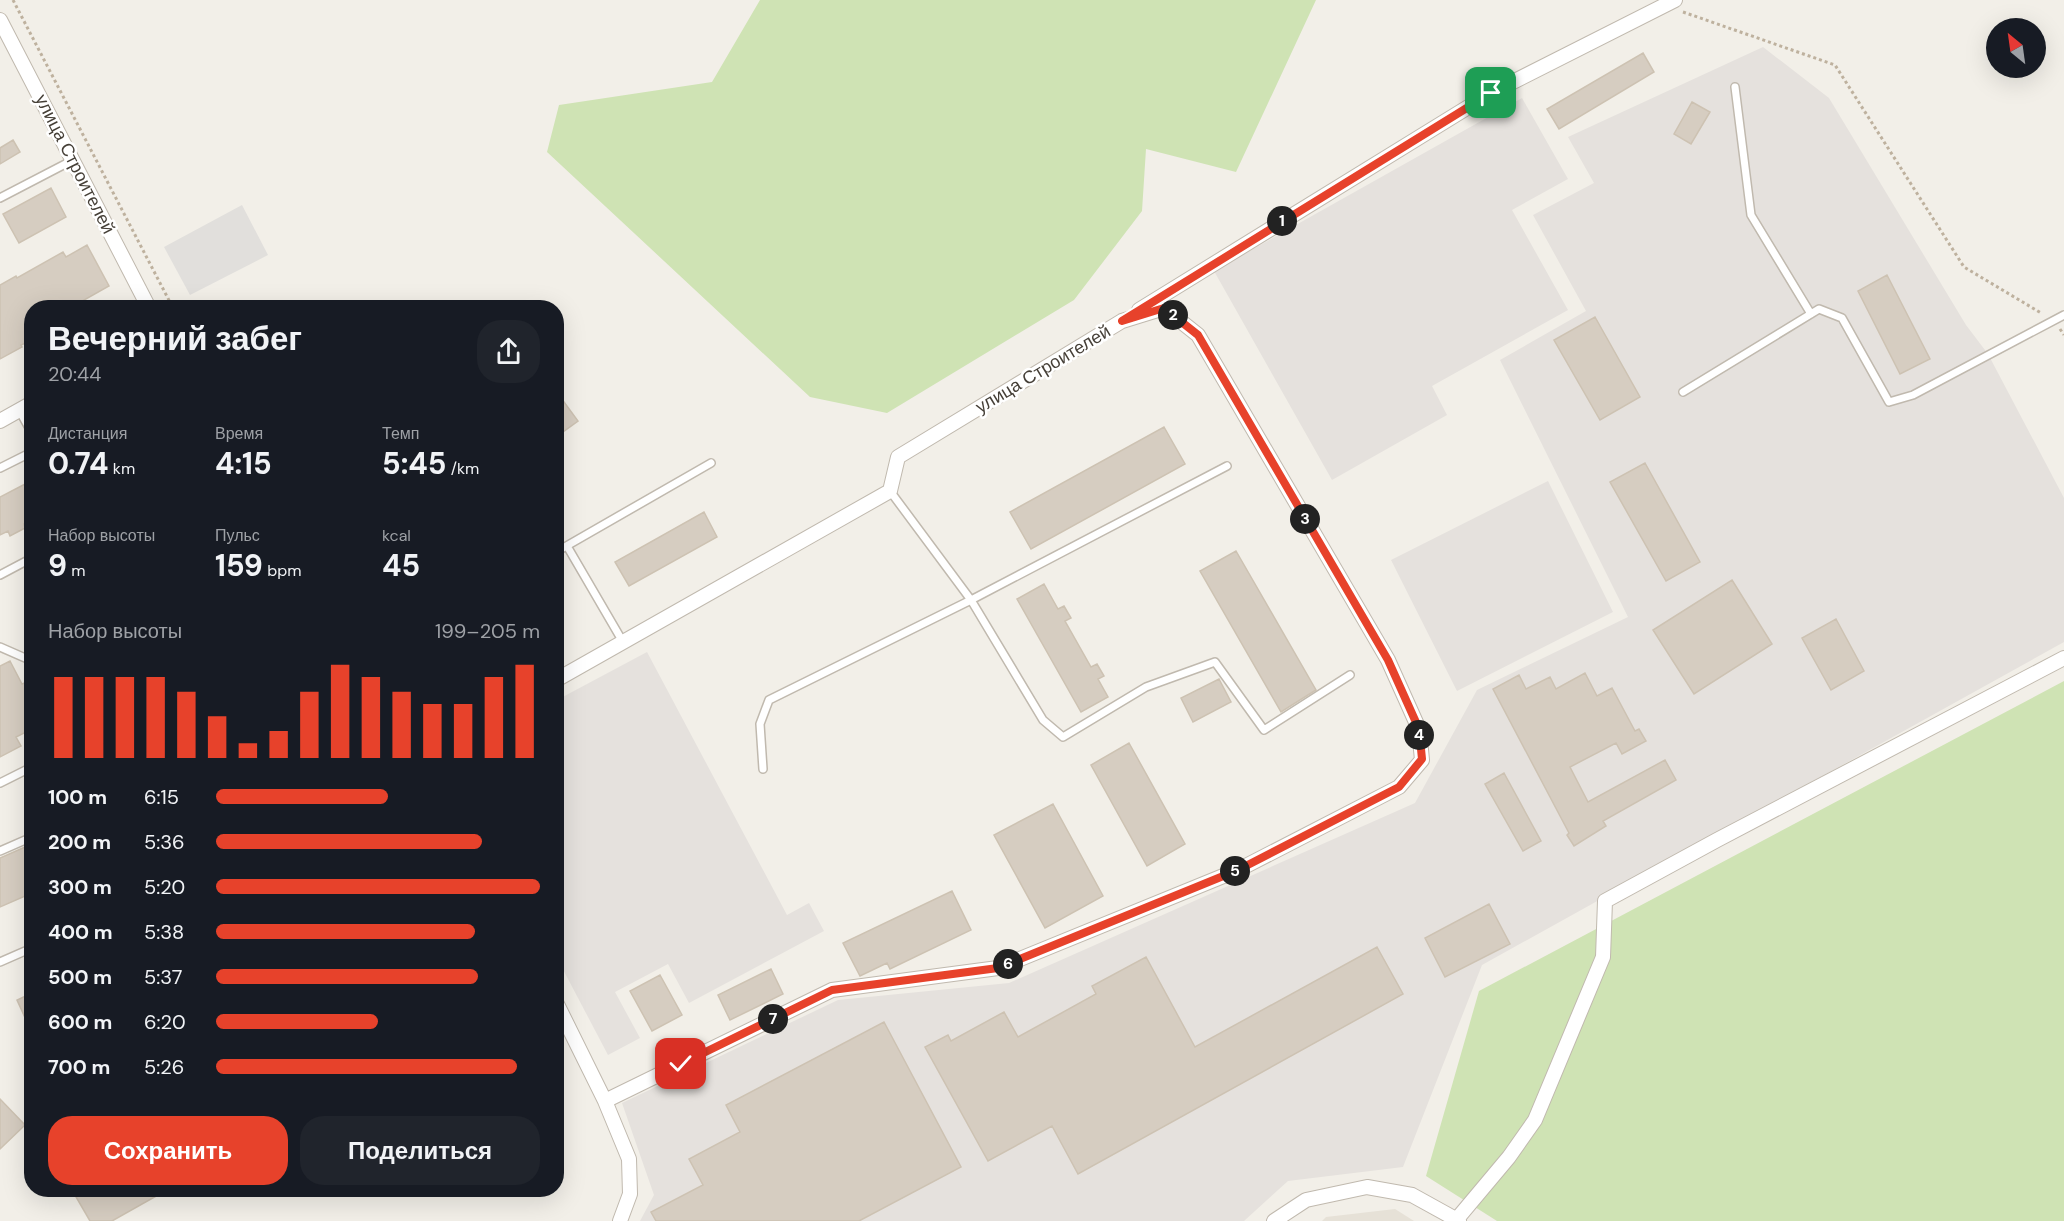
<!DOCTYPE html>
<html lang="ru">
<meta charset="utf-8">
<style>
body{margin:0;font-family:"DM Sans",sans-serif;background:#20242c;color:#f1f3f6;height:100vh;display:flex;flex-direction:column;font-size:22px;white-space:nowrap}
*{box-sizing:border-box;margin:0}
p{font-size:20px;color:#9ea1a6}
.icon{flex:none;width:33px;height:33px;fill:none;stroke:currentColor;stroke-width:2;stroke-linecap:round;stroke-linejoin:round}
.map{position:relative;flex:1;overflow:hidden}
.sheet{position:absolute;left:24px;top:300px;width:540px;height:897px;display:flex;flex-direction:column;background:#171b24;border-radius:24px;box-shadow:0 6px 24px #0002}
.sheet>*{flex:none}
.needle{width:39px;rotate:331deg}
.tools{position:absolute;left:1986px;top:18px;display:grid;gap:12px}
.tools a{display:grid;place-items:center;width:60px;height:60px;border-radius:50%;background:#171b24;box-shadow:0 6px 24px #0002;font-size:30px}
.pin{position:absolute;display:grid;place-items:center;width:51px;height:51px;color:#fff;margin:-26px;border-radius:12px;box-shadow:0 3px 9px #0006}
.km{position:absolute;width:30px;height:30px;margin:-15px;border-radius:50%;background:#222;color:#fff;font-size:16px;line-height:30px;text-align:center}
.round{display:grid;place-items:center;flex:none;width:63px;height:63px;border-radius:24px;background:#20242c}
.head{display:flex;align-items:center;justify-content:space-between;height:102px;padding:0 24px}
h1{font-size:33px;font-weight:700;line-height:45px}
.figures{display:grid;grid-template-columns:repeat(3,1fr);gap:9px;height:102px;padding:6px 24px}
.figures div{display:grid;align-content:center}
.figures b{font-size:30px;font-weight:700}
.figures small{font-size:16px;font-weight:400}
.figures p{font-size:16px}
.chart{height:168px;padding:12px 24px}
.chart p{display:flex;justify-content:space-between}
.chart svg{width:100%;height:108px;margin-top:6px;stroke:#e7422b;stroke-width:6}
.action{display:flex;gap:12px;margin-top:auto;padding:12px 24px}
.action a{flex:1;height:69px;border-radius:24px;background:#e7422b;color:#fff;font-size:24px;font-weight:700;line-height:69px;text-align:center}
.action a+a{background:#20242c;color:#f1f3f6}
ul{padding:0 24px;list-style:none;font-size:20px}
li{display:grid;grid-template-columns:96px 72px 1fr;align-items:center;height:45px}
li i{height:15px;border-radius:8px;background:#e7422b}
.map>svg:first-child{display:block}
.residential{fill:#e6e1d7}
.industrial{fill:#e5e1dd}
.green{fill:#cfe3b4}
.parking{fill:#e1dfdc}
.building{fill:#d6cdc1;stroke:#cdc2b2;stroke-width:1.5}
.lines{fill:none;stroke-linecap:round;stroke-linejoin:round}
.lane-casing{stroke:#c0b9ae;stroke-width:10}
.street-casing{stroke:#c0b9ae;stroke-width:16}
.path{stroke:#beb19e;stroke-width:3;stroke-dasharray:3 3;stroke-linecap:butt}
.lane{stroke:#fff;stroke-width:7}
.street{stroke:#fff;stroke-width:14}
.route-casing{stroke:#fff;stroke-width:12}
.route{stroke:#e7422b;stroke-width:8}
.labels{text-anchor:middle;stroke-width:5;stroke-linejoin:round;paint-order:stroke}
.street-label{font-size:18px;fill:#453f37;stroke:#fff}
</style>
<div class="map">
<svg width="2064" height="1221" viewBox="0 0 2064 1221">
<rect width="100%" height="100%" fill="#f2efe8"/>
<!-- residential -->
<path class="residential" d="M1395,1209l19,12h-92l4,-4z"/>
<!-- industrial -->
<path class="industrial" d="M1763,47l66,51 137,227 22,29 76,144v144l-582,323 -79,202 -115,14 -44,40h-604l14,-26 -32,-92 216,-103 171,-17 406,-180 62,-113 151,-73 -128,-257 86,-49 -53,-96 61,-32 -26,-46z
M1522,98l46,81 -56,31 56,100 -136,76 15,29 -115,65 -118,-209z
M1548,481l65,131 -156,79 -66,-131z
M647,652l140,263 22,-12 15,28 -135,72 -21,-39 -53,28 25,46 -32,17 -51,-97v-258z"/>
<!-- green -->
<path class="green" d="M760,0h556l-80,172 -90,-23 -4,62 -68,89 -187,113 -77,-16 -263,-245 12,-47 153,-23z
M2064,681v540h-567l-71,-45 53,-185z"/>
<!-- parking -->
<path class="parking" d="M242,205l26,50 -78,40 -26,-48z"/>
<!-- building -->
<path class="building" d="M1643,53l11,19 -95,57 -12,-20z
M1692,102l18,10 -19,32 -17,-10z
M13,140l7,12 -20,12v-16z
M51,188l15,29 -47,26 -16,-29z
M87,245l22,41 -39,22h-38v32l-11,5 1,2 -22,12v-74l16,-9 1,2 46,-26 3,5z
M1887,275l43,84 -30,15 -42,-83z
M1595,317l45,80 -40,23 -46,-80z
M556,391l22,30 -22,16z
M1164,427l21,37 -154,85 -21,-37z
M1645,463l55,99 -34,19 -56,-99z
M25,484l7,13v23l-8,4 1,4 -15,8 -2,-5 -8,4v-38z
M704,512l13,25 -88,49 -14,-24z
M1236,551l80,139 -35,22 -81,-141z
M1732,580l40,64 -78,50 -41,-64z
M1044,584l14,25 6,-3 7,12 -6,3 26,46 6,-3 7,12 -6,3 10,18 -27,15 -64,-113z
M1836,619l28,52 -33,19 -29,-52z
M10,661l12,23 10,-4v49l-16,8 5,9 -21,11v-91z
M1585,673l12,23 15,-8 23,43 4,-2 7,12 -24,13 -6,-11 -46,24 18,35 77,-42 11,20 -73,41 3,5 -32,20 -7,-11 2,-2 -76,-144 26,-14 7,14 24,-12 6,12z
M1219,679l12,23 -38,20 -12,-24z
M1129,743l56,101 -38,22 -56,-101z
M1504,773l37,68 -18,10 -38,-67z
M1053,804l50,92 -58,32 -51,-93z
M32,844v49l-32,14v-49z
M952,891l19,39 -81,39 -3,-6 -27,13 -17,-33z
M1489,904l21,40 -65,33 -20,-39z
M1377,947l26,47 -325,180 -26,-48 -64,35 -63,-114 23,-12 3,6 53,-29 14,25 78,-43 -4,-8 54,-29 49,90z
M771,969l12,25 -53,26 -12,-25z
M660,975l22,40 -30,16 -22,-40z
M32,993v40l-15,-33z
M884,1022l77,145 -102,54h-203l-5,-9 52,-27 -14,-26 51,-27 -14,-27z
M0,1099l25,26 -25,24z
M72,1190h95l-55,31h-22z"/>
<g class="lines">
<!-- lane casing -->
<g class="lane-casing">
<path id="lane" d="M1735,87l16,128 60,99
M0,198l73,-38
M1683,392l136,-83 23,9 47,84 24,-7 151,-80
M19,410l13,23
M0,468l32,-16
M890,491l81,109 72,120 20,17 83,-50 69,-25 49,68 86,-55
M567,546l56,96
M556,552l155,-89
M0,575l32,-17
M0,647l32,14
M763,769l-3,-45 9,-24 202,-100 256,-134
M0,783l32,-16
M0,851l32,-14
M0,962l32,-14"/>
</g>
<!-- street casing -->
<g class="street-casing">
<path id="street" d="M0,20l149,288
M1139,310l352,-217 184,-93
M0,421l32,-18
M556,680l334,-189 8,-34 224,-136 42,-13 34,27 190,325 31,69 3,31 -23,27 -161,83 -240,98 -166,22 -227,111
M556,1002l49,99 24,58 1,35 -10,27
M1457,1219l52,-62 26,-37 68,-163 2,-56 112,-61 347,-182
M1274,1221l32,-21 61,-13 45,8 47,26"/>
</g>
<!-- path -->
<path class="path" d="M13,0l160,308
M1683,12l152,53 129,202 77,46
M2060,329l4,6"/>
<!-- lane -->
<use href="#lane" class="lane"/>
<!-- street -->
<use href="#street" class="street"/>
</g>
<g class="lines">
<!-- route casing -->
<g class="route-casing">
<path id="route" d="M681,1064l151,-74 166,-22 240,-98 161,-83 23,-28 -3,-30 -31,-69 -190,-325 -34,-27 -42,13 369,-228"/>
</g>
<!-- route -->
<use href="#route" class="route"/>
</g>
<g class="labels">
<!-- street labels -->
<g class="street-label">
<text transform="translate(75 164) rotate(63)" y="6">улица Строителей</text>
<text transform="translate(1043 369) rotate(-31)" y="6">улица Строителей</text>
</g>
</g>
</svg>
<div class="tools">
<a><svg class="needle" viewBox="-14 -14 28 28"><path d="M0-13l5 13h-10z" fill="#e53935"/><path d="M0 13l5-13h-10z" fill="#9ea1a6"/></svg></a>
</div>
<div class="pin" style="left:1491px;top:93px;background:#1e9e55"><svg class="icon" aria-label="arrive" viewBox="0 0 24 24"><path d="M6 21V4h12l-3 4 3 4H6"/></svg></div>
<div class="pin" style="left:681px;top:1064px;background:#d93025"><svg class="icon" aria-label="check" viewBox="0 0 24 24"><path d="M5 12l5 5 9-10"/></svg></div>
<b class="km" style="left:1282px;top:221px">1</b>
<b class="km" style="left:1173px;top:315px">2</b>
<b class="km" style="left:1305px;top:519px">3</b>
<b class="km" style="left:1419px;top:735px">4</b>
<b class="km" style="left:1235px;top:871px">5</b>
<b class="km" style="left:1008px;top:964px">6</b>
<b class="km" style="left:773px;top:1019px">7</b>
<section class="sheet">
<div class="head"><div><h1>Вечерний забег</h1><p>20:44</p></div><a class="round"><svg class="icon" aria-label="share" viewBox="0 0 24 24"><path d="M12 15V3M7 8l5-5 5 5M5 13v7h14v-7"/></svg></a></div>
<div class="figures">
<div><p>Дистанция</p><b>0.74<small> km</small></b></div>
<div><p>Время</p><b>4:15</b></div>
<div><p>Темп</p><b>5:45<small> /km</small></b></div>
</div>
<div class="figures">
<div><p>Набор высоты</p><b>9<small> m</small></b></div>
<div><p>Пульс</p><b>159<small> bpm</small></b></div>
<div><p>kcal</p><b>45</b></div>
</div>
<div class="chart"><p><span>Набор высоты</span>199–205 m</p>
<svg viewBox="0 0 160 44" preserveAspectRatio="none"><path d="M5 44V11M15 44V11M25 44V11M35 44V11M45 44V17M55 44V27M65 44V38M75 44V33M85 44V17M95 44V6M105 44V11M115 44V17M125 44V22M135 44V22M145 44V11M155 44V6"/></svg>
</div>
<ul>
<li><b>100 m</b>6:15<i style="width:53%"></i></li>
<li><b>200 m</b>5:36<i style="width:82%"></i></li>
<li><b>300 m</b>5:20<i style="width:100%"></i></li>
<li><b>400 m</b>5:38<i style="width:80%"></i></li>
<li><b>500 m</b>5:37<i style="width:81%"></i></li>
<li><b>600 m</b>6:20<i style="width:50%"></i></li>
<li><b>700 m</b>5:26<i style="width:93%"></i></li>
</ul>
<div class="action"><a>Сохранить</a><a>Поделиться</a></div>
</section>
</div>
